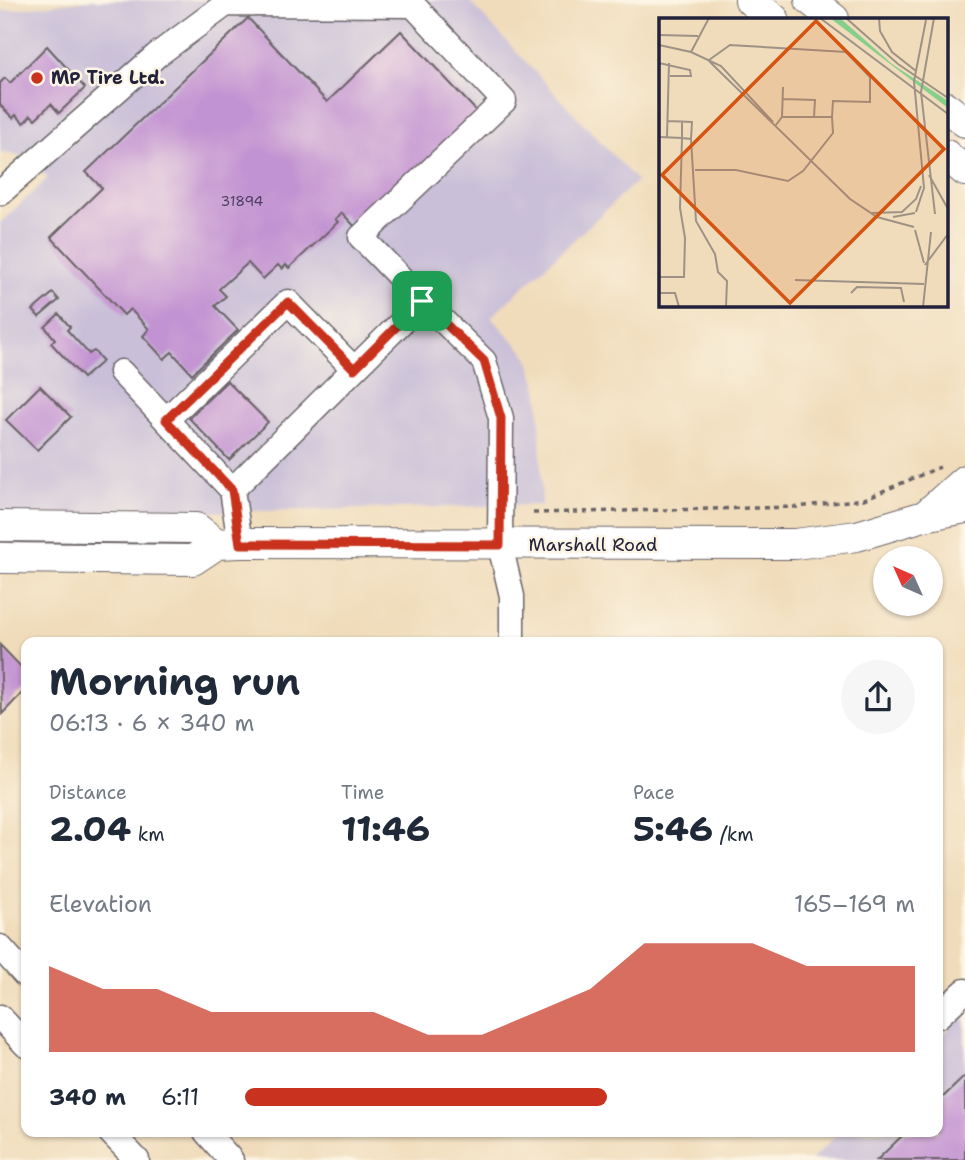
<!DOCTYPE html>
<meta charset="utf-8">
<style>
body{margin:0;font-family:"Shantell Sans",sans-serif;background:#f6f6f7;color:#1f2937;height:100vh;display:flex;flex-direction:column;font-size:26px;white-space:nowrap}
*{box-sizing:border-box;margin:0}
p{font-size:23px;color:#747a83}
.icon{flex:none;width:38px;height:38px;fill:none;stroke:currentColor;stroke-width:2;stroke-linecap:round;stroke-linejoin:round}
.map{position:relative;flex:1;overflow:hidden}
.details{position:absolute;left:21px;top:637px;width:922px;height:500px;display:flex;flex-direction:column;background:#fff;border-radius:14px;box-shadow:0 2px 5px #0004}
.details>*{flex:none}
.needle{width:46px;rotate:315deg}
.fabs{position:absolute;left:873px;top:546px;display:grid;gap:14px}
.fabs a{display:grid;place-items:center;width:70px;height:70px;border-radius:50%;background:#fff;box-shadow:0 2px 5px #0004;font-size:35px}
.pin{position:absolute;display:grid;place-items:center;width:60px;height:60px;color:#fff;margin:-30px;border-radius:14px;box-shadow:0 4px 10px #0006}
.round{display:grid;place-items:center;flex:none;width:74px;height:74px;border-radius:37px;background:#f6f6f7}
.summary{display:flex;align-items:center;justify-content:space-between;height:119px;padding:0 28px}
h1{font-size:38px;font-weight:700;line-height:52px}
.figures{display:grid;grid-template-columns:repeat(3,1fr);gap:10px;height:119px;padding:7px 28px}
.figures div{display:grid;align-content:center}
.figures b{font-size:35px;font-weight:700}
.figures small{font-size:19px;font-weight:400}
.figures p{font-size:19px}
.chart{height:196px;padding:14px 28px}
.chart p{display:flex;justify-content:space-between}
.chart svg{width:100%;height:126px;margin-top:7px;fill:#c8321e;opacity:.7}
ul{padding:0 28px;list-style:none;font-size:23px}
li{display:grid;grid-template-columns:112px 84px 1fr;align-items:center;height:52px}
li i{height:18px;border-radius:9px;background:#c8321e}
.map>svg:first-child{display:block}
.industrial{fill:#c9bfd8}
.building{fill:#c293d2}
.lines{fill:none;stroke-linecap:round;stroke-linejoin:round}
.minor-casing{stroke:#6a6367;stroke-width:27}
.major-casing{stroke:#6a6367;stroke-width:32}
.path{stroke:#6a6367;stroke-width:3.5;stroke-dasharray:5 5;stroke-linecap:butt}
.minor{stroke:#fff;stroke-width:24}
.major{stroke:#fff;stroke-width:30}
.route-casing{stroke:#fff;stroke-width:14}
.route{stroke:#c8321e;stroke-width:9}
.poi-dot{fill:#c8321e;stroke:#fcf5e5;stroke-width:2.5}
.labels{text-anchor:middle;stroke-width:5;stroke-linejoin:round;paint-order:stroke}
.number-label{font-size:14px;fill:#4a3e61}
.poi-label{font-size:18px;font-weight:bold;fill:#22223b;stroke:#fcf5e5;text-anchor:start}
.street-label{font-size:18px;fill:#22223b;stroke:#fcf5e5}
.inset-road{fill:none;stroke:#9e9287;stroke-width:2}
.view{fill:#d45411;fill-opacity:0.15;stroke:#d45411;stroke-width:3.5}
.inset-edge{fill:none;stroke:#22223b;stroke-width:3.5}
</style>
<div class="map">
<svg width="965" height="1160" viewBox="0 0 965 1160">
<rect width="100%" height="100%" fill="#fcf5e5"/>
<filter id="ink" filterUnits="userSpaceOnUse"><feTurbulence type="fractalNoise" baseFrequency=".0143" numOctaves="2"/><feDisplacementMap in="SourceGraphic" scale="14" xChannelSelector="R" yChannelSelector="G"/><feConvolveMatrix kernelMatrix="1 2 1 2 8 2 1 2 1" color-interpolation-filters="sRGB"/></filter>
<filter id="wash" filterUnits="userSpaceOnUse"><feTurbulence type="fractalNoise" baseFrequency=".00686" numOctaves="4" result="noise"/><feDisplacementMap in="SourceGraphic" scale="28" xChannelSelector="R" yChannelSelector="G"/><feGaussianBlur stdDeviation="1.57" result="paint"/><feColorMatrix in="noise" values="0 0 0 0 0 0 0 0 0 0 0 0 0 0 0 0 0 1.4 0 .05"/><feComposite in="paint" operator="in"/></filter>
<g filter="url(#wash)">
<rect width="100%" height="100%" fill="#f0dcba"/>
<!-- industrial -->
<path class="industrial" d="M89,0h379l169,181 -146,136 37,39 11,37 3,112 -475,10 -67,-2v-290l48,-45 -19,-19 -27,-7 -2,2v-143z
M965,1013v147h-154l29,-28h98v-93z"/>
<g id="blocks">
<!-- building -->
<path class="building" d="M248,18l79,84 74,-71 81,86 -121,116 -19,-20 -7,6 3,3 -49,46 -3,-3 -4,4 -4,-4 -15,14 -15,-16 -29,26 7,7 -11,10 23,24 -46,44 -20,-22 -8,7 -21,-23 6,-7 -19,-20 -6,6 -73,-78 51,-49 -16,-16z
M47,46l38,42 -26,25 -8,-9 -16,15 -4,-4 -7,8 -8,-8 -3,3 -13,-13v-22l5,-5 5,5z
M53,293l6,7 -20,17 -6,-7z
M59,314l11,13 -3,3 22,24 5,-3 9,10 -20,17 -32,-35 4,-4 -10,-12z
M227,381l41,41 -39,38 -40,-42z
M40,386l31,31 -34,33 -31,-30z
M0,645l26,27v17l-24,25z
M965,1076v84h-88l29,-28h32v-30z"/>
</g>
</g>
<g filter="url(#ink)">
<use href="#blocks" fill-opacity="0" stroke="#6a6367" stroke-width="2"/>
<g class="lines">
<!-- minor casing -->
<g class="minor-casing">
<path id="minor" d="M0,193l157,-138 69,-51 187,1 91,96 -143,136 62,64
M121,372l111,118
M166,420l122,-118 66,67
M240,543l-8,-53 191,-189 61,60 17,57 -1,127 12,51v46
M0,947l26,29
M938,1016l27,-25
M0,1017l26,28
M110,1132l27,28
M206,1132l25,28"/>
</g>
<!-- major casing -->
<g class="major-casing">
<path id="major" d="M750,0l24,19
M810,0l24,19
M946,107l19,15
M946,155l19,16
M926,515l39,-35
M0,526l196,2 21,16
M0,558l193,2 24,-16 23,-1 555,1 62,-8 67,-20 41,-8"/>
</g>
<!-- path -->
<path class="path" d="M533,513l264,-6 67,-8 76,-32"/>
<!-- minor -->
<use href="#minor" class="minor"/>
<!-- major -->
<use href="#major" class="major"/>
</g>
</g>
<g class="lines" filter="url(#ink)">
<!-- route casing -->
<g class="route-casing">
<path id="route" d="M422,301l62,60 17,57 -1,127 -260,-1 -8,-54 -66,-70 122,-118 66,67z"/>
</g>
<!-- route -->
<use href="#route" class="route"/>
</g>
<!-- markers -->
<circle class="poi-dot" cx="37" cy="78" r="7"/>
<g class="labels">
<!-- number labels -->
<g class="number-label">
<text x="242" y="206">31894</text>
</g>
<!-- poi labels -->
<g class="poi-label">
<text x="51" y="84">MP Tire Ltd.</text>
</g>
<!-- street labels -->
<g class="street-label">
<text x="593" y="551">Marshall Road</text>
</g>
</g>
<!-- overview -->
<g transform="translate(659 18)">
<rect width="289" height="289" fill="#f0dcba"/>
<path d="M171,0h10l52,46 56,37v7z" fill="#84cf8c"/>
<path class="inset-road" d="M161,0l128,96M187,0l52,46 50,34M220,0l1,13 12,21 24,19M275,0l-13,74 14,122M0,17l39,1M0,27l32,7 30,14 52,56M32,34l18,-34M50,42l21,-15 116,7 24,25v25l-37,-1 -1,16M50,43l141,138 27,18 37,10M0,45l31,7 1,6h-21M124,81l32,1 -1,17M123,99l1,-30M9,103l24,1 -1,17M23,104v16l9,1 5,82 19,33 3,18 9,9 -1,26M0,119l23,1 -2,70 5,30 -1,39h-25M8,119l2,-74M36,152h41l52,11 15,-10 30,-38 -1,-16h-50l-6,8M270,157l19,34M257,194l8,-24 -10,-107 12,-61M213,195l30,-1 14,-13 5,-13M234,199l22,-4M256,212l9,33M266,247l23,-31M136,262l129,4M0,275h16l4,14M192,275l6,-6 44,1 3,14M264,289l8,-75"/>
<path class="view" d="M157,3l128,128 -154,154 -128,-128z"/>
<rect width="289" height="289" class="inset-edge"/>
</g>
</svg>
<div class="fabs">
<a><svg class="needle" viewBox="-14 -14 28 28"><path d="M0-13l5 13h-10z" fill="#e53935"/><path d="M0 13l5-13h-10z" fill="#747a83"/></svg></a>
</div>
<div class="pin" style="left:422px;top:301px;background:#1e9e55"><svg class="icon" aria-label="arrive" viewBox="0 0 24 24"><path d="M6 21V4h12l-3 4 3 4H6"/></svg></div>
<section class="details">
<div class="summary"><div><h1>Morning run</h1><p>06:13 · 6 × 340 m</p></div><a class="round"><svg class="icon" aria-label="share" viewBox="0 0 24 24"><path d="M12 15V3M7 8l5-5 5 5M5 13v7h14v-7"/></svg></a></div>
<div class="figures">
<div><p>Distance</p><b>2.04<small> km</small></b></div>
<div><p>Time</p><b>11:46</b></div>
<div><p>Pace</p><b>5:46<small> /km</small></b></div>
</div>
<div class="chart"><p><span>Elevation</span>165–169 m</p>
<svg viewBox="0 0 160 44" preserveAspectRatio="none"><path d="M0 44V14L10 22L20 22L30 30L40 30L50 30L60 30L70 38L80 38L90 30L100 22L110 6L120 6L130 6L140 14L150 14L160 14V44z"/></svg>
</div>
<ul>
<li><b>340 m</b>6:11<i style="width:54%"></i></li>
</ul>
</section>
</div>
